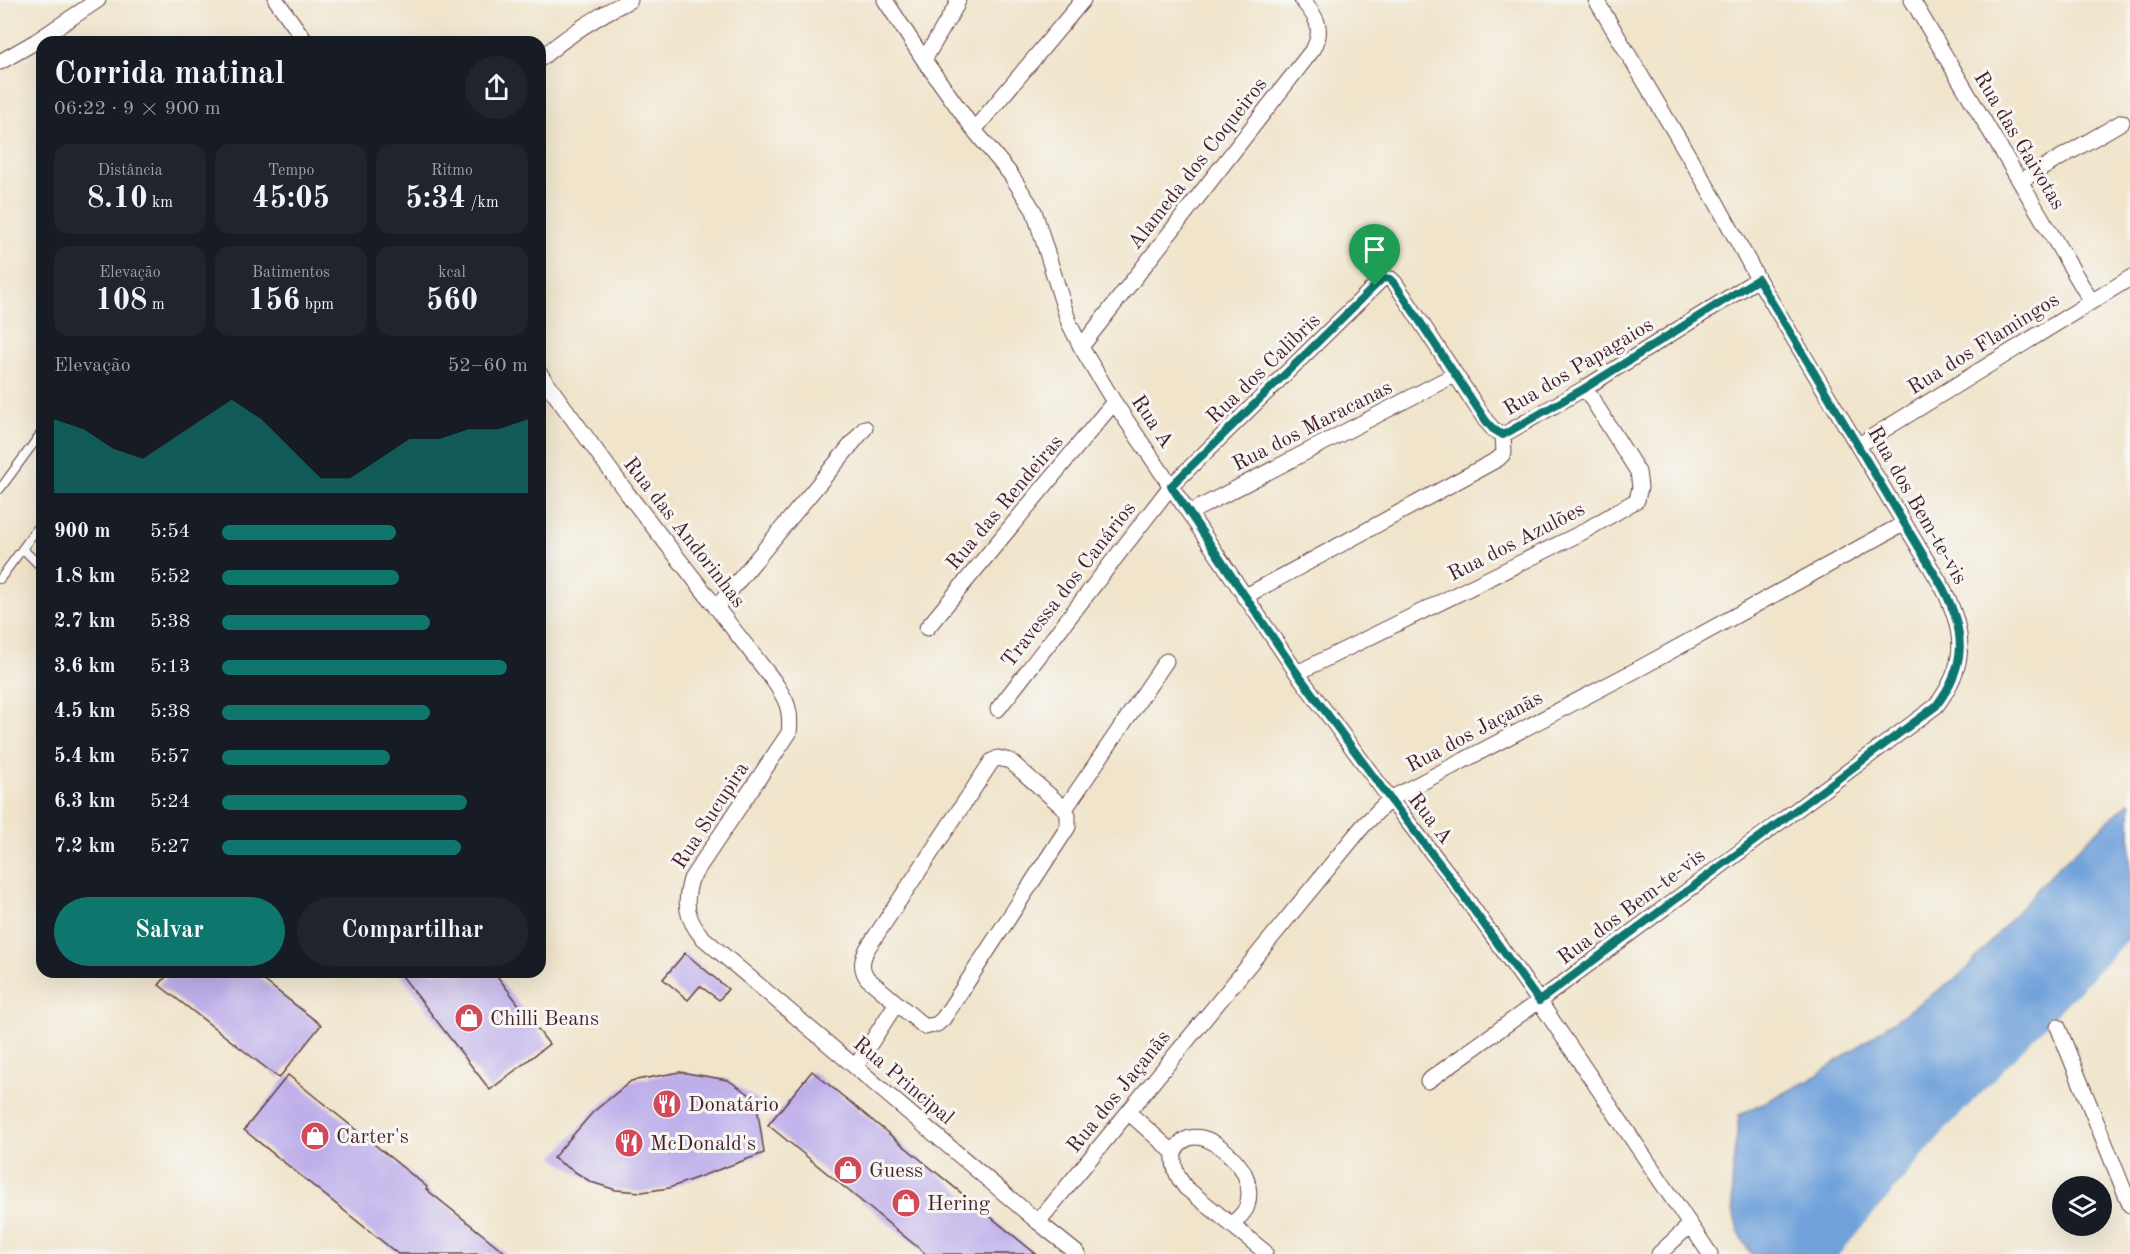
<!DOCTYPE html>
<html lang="pt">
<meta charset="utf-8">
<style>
body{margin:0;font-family:"Old Standard TT",serif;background:#20242c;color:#f1f3f6;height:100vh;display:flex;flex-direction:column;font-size:22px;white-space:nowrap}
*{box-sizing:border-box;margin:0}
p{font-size:20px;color:#9ea1a6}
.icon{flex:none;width:33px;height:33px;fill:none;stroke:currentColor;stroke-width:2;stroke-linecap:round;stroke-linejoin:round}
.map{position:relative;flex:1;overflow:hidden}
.drawer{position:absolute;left:36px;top:36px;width:510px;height:942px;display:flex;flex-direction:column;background:#171b24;border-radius:18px;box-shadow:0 6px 24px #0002}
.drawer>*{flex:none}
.fabs{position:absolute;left:2052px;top:1176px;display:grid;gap:12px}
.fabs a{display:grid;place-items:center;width:60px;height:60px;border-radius:50%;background:#171b24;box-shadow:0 6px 24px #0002;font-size:30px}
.pin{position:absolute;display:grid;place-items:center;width:51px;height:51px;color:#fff;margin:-62px -26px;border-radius:50% 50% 50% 0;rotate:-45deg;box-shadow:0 0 6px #0007}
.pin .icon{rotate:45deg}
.round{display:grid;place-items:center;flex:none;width:63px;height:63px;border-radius:32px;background:#20242c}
.overview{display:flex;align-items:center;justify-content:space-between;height:102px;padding:0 18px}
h1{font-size:33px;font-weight:700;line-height:45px}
.figures{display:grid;grid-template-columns:repeat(3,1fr);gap:9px;height:102px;padding:6px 18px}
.figures div{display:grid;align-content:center;border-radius:15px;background:#20242c;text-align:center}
.figures b{font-size:30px;font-weight:700}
.figures small{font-size:16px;font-weight:400}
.figures p{font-size:16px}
.chart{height:168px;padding:12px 18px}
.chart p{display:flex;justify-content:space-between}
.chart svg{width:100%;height:108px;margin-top:6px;fill:#0f766e;opacity:.7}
.cta{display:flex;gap:12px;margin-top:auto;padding:12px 18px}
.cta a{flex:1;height:69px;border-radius:36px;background:#0f766e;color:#fff;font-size:24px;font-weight:700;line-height:69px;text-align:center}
.cta a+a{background:#20242c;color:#f1f3f6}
ul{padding:0 18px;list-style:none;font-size:20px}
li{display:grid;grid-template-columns:96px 72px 1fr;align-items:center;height:45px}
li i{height:15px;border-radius:8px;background:#0f766e}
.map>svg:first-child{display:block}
.water{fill:#70a1da;stroke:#5d6082;stroke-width:1.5}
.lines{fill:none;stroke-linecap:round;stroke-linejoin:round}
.river{stroke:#70a1da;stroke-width:33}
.building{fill:#beaeea}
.lane-casing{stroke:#633d43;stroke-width:10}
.street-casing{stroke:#633d43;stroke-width:17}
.lane{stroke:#fff;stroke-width:8}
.street{stroke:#fff;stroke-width:15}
.route-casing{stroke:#fff;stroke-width:12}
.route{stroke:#0f766e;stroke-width:8}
.labels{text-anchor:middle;stroke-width:6;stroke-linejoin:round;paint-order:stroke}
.street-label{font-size:21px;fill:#4a1f2b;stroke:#f6f6f2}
.poi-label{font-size:21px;fill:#4a1f2b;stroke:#f6f6f2;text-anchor:start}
</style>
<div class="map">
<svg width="2130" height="1254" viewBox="0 0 2130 1254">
<rect width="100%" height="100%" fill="#f6f6f2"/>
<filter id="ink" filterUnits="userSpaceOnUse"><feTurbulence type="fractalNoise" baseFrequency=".0167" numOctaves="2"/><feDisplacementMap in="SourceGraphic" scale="12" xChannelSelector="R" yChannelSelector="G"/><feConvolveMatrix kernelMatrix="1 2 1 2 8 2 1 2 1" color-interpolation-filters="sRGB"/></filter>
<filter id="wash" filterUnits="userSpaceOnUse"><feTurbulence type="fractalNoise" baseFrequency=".008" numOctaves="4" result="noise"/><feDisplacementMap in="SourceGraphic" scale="24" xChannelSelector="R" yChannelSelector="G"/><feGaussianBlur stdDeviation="1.35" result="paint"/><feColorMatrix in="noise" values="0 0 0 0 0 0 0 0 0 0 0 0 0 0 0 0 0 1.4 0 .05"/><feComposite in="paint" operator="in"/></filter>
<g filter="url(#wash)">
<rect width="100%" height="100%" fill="#f0e4ca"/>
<!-- water -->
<path class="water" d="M2130,801v113l-200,208 -112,132h-66c-32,-36 -17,-95 -13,-139l71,-35 153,-107 89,-100z"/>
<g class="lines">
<!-- river -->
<path class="river" d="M1818,1254l112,-132 200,-208"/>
</g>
<g id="blocks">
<!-- building -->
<path class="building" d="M685,953l43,36 -9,11 -19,-14 -12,14 -25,-21z
M170,972h83l68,53 -42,53 -120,-93z
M399,972h95l55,72 -59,46z
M812,1071l224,183h-110l-158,-129z
M680,1072l48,8 28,19 8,54 -95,35 -27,4 -26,-2 -25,-8 -38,-24 40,-46 38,-31z
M288,1075l139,112 -1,2 81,65h-109l-154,-124z"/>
</g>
</g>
<g filter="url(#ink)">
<use href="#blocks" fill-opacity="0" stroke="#633d43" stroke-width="1.5"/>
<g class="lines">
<!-- lane casing -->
<g class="lane-casing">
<path id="lane" d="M0,489l42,-57
M23,549l19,19
M0,579l42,-57"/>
</g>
<!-- street casing -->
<g class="street-casing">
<path id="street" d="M276,0l30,42
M885,0l39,60 50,70 37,45 23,36 35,112 12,24 33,55 183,271 93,126 60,77 89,125 171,253
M1912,0l179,301
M540,59c28,-24 57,-43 90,-59
M924,60l32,-54 2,-6
M0,62l35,-20 63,-42
M974,130l109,-130
M2020,181l102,-59
M1081,347l233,-299c10,-20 2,-32 -12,-48
M540,374l87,119 146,187c13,19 19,29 16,53l-98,146c-7,24 -5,39 11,58l336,285 40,32
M1503,435l82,-47 173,-109
M1859,445l271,-167
M1189,513l265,-138
M1244,597l254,-138 6,-6 -1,-18
M716,608l149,-180
M927,628l187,-226
M1297,673l284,-140 56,-33 3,-13 -2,-15 -53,-84
M998,709l173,-223 212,-208 8,1 4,4 91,138 7,8 10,6
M998,758l12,3 55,48 3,6v12l-125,192 -6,5 -12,3 -58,-49c-7,-11 -5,-18 0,-29l125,-188z
M1065,809l101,-148
M2058,1027l72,178
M856,1066l40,-62
M1428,1081l111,-80 397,-295c31,-41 30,-72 7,-118l-185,-309 -43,-79 -119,-200
M1128,1112l46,41c-1,15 3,24 12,35l79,64
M1174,1153c2,-4 5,-9 8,-11 20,-17 55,15 63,33 4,9 5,21 2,31 -2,7 -10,13 -14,18
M1038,1222l325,-396 27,-27 250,-131 263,-144
M1659,1254l31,-29"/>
</g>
<!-- lane -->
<use href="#lane" class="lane"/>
<!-- street -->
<use href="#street" class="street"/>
</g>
</g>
<g class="lines" filter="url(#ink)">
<!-- route casing -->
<g class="route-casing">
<path id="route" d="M1383,278l7,1 5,5 91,137 7,8 10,6 82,-47 173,-109 185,309c23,45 24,77 -7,118l-397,295 -90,-125 -59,-77 -93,-126 -126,-187z"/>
</g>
<!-- route -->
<use href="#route" class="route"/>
</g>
<!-- icons -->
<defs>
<g id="shop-disc" transform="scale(1.5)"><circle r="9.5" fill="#d1495b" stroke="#f6f6f2"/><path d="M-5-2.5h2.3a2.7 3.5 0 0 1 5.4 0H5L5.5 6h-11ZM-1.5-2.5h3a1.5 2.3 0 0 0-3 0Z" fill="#fff"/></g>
<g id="restaurant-disc" transform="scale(1.5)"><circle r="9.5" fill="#d1495b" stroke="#f6f6f2"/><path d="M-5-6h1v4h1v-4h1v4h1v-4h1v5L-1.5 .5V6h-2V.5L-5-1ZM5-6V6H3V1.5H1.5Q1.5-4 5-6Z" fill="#fff"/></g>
</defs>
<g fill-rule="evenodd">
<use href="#shop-disc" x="469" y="1018"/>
<use href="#restaurant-disc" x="667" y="1104"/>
<use href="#shop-disc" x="315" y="1136"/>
<use href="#restaurant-disc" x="629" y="1143"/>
<use href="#shop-disc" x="848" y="1170"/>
<use href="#shop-disc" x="906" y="1203"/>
</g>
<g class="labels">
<!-- street labels -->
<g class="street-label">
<text transform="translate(2020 140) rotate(59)" y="7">Rua das Gaivotas</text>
<text transform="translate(1197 163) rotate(-52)" y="7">Alameda dos Coqueiros</text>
<text transform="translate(1983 343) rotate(-32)" y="7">Rua dos Flamingos</text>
<text transform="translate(1578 366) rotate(-31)" y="7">Rua dos Papagaios</text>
<text transform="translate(1263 368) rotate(-44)" y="7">Rua dos Calibris</text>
<text transform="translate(1153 421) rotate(56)" y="7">Rua A</text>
<text transform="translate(1312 425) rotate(-27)" y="7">Rua dos Maracanas</text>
<text transform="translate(1004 502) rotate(-50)" y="7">Rua das Rendeiras</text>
<text transform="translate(1918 505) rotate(60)" y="7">Rua dos Bem-te-vis</text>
<text transform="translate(685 532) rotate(52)" y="7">Rua das Andorinhas</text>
<text transform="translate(1516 541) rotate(-27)" y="7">Rua dos Azulões</text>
<text transform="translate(1068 584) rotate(-52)" y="7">Travessa dos Canários</text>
<text transform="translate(1474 731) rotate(-28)" y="7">Rua dos Jaçanãs</text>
<text transform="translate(710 815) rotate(-57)" y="7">Rua Sucupira</text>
<text transform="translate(1431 818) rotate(52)" y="7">Rua A</text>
<text transform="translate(1631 906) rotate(-37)" y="7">Rua dos Bem-te-vis</text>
<text transform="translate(904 1080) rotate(40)" y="7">Rua Principal</text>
<text transform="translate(1118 1091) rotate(-51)" y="7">Rua dos Jaçanãs</text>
</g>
<!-- poi labels -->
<g class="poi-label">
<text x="490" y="1025">Chilli Beans</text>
<text x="688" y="1111">Donatário</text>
<text x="336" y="1143">Carter's</text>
<text x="650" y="1150">McDonald's</text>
<text x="869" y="1177">Guess</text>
<text x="927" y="1210">Hering</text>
</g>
</g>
</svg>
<div class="fabs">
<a><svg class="icon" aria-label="layers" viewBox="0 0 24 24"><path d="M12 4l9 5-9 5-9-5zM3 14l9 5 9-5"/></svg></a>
</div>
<div class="pin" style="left:1375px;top:286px;background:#1e9e55"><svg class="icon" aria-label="arrive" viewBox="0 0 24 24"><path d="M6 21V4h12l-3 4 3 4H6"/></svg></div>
<section class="drawer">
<div class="overview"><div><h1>Corrida matinal</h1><p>06:22 · 9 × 900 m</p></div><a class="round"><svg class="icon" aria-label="share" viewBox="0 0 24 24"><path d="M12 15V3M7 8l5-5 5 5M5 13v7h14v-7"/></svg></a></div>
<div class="figures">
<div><p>Distância</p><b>8.10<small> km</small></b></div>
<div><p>Tempo</p><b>45:05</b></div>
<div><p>Ritmo</p><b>5:34<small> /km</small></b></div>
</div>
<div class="figures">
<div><p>Elevação</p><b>108<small> m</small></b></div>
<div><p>Batimentos</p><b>156<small> bpm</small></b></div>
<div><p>kcal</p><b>560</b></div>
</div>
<div class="chart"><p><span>Elevação</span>52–60 m</p>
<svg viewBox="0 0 160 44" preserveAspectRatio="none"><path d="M0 44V14L10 18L20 26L30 30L40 22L50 14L60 6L70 14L80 26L90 38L100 38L110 30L120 22L130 22L140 18L150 18L160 14V44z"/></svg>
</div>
<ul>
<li><b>900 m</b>5:54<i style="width:57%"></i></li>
<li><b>1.8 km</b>5:52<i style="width:58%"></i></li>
<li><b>2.7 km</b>5:38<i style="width:68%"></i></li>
<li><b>3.6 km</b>5:13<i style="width:93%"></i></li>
<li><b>4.5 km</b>5:38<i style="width:68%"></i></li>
<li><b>5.4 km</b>5:57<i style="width:55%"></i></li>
<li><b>6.3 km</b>5:24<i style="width:80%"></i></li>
<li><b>7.2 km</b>5:27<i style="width:78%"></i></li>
</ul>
<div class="cta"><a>Salvar</a><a>Compartilhar</a></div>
</section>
</div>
